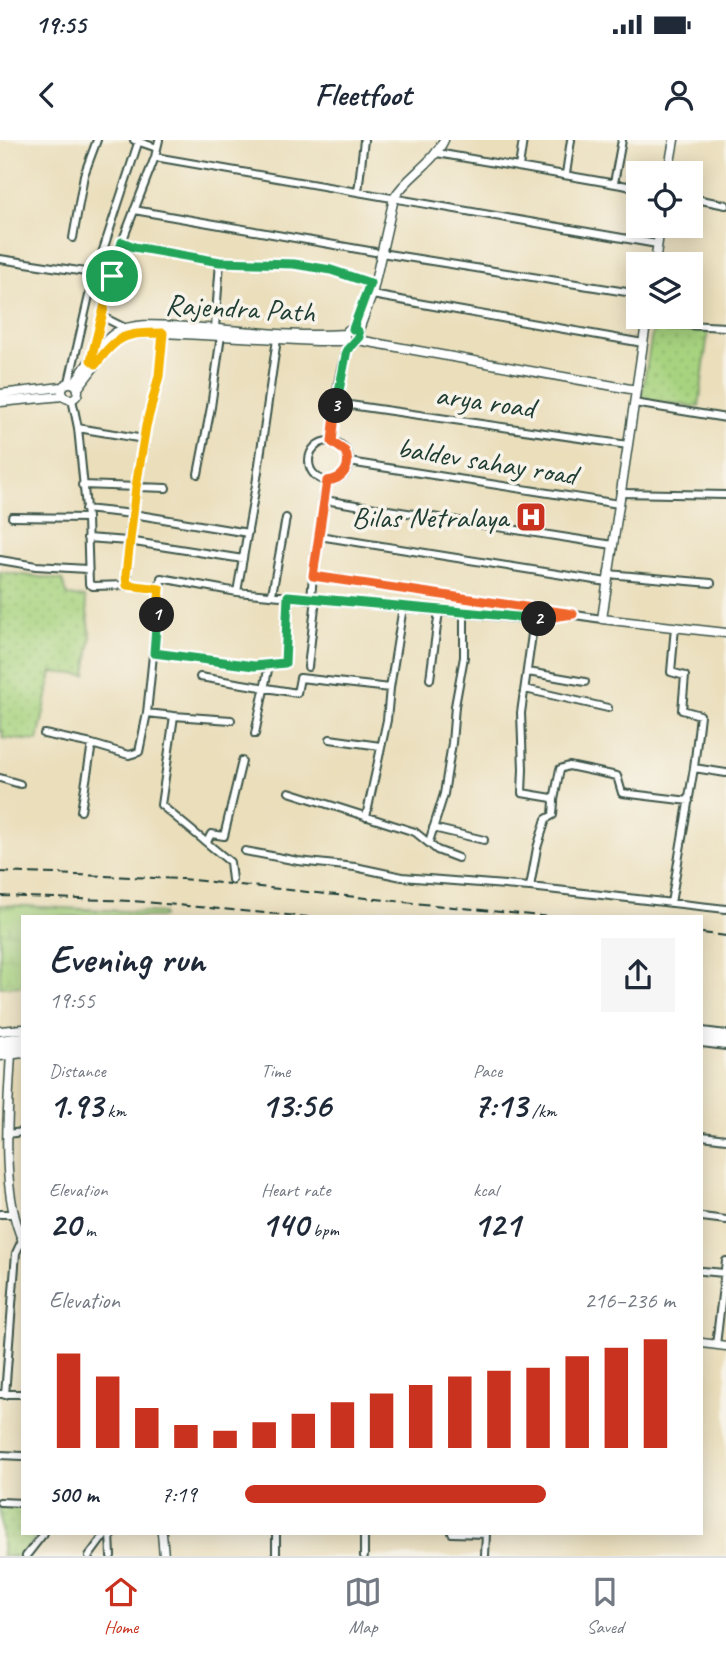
<!DOCTYPE html>
<meta charset="utf-8">
<style>
body{margin:0;font-family:Caveat,sans-serif;background:#f6f6f7;color:#1f2937;height:100vh;display:flex;flex-direction:column;font-size:26px;white-space:nowrap}
*{box-sizing:border-box;margin:0}
p{font-size:23px;color:#747a83}
.icon{flex:none;width:38px;height:38px;fill:none;stroke:currentColor;stroke-width:2;stroke-linecap:round;stroke-linejoin:round}
.map{position:relative;flex:1;overflow:hidden}
.panel{position:absolute;left:21px;top:775px;width:682px;height:620px;display:flex;flex-direction:column;background:#fff;border-radius:0px;box-shadow:0 4px 18px #0003}
.panel>*{flex:none}
.fabs{position:absolute;left:626px;top:21px;display:grid;gap:14px}
.fabs a{display:grid;place-items:center;width:77px;height:77px;border-radius:0px;background:#fff;box-shadow:0 4px 18px #0003;font-size:35px}
.pin{position:absolute;display:grid;place-items:center;width:60px;height:60px;color:#fff;margin:-30px;border:4px solid #fff;border-radius:50%;box-shadow:0 2px 7px #0007}
.km{position:absolute;width:35px;height:35px;margin:-18px;border-radius:50%;background:#222;color:#fff;font-size:19px;line-height:35px;text-align:center}
.round{display:grid;place-items:center;flex:none;width:74px;height:74px;border-radius:0px;background:#f6f6f7}
.head{display:flex;align-items:center;justify-content:space-between;height:119px;padding:0 28px}
h1{font-size:38px;font-weight:600;line-height:52px}
.metrics{display:grid;grid-template-columns:repeat(3,1fr);gap:10px;height:119px;padding:7px 28px}
.metrics div{display:grid;align-content:center}
.metrics b{font-size:35px;font-weight:600}
.metrics small{font-size:19px;font-weight:400}
.metrics p{font-size:19px}
.chart{height:196px;padding:14px 28px}
.chart p{display:flex;justify-content:space-between}
.chart svg{width:100%;height:126px;margin-top:7px;stroke:#c8321e;stroke-width:6}
ul{padding:0 28px;list-style:none;font-size:23px}
li{display:grid;grid-template-columns:112px 84px 1fr;align-items:center;height:52px}
li i{height:18px;border-radius:9px;background:#c8321e}
.status{display:flex;justify-content:space-between;align-items:center;height:49px;padding:0 35px;background:#fff;direction:ltr}
.status svg{height:19px;fill:currentColor}
header{display:flex;justify-content:space-between;align-items:center;height:91px;padding:0 28px;background:#fff;font-size:32px;font-weight:600}
.menu{display:flex;justify-content:space-around;align-items:center;height:98px;border-top:2px solid #e0e1e3;background:#fff;font-size:19px;color:#747a83}
.menu a{display:grid;justify-items:center;gap:4px}
.menu .on{color:#c8321e}
.map>svg:first-child{display:block}
.green{fill:url(#green-dots);stroke:#63885a;stroke-width:2}
.wetland{fill:url(#wetland-marsh);stroke:#63885a;stroke-width:2}
.lines{fill:none;stroke-linecap:round;stroke-linejoin:round}
.street-casing{stroke:#3d5548;stroke-width:10}
.secondary-casing{stroke:#3d5548;stroke-width:11}
.highway-casing{stroke:#3d5548;stroke-width:14}
.street{stroke:#fff;stroke-width:6}
.secondary{stroke:#fff;stroke-width:8}
.highway{stroke:#fff;stroke-width:10}
.rail{stroke:#1f3d34;stroke-width:2;stroke-dasharray:10 5;stroke-linecap:butt}
.split-1-casing{stroke:#fff;stroke-width:14}
.split-2-casing{stroke:#fff;stroke-width:14}
.split-3-casing{stroke:#fff;stroke-width:14}
.split-4-casing{stroke:#fff;stroke-width:14}
.split-1{stroke:#f5b400;stroke-width:9}
.split-2{stroke:#22a559;stroke-width:9}
.split-3{stroke:#f0652b;stroke-width:9}
.split-4{stroke:#22a559;stroke-width:9}
.labels{text-anchor:middle;stroke-width:7;stroke-linejoin:round;paint-order:stroke}
.street-label{font-size:30px;fill:#1f3d34;stroke:#f7f3e8}
.poi-label{font-size:30px;fill:#1f3d34;stroke:#f7f3e8;text-anchor:end}
</style>
<div class="status"><b>19:55</b><svg viewBox="0 0 49 12"><path d="M0 12V9h3v3zM5 12V6h3v6zM10 12V3h3v9zM15 12V0h3v12zM26 1h20v11H26zM47 4h2v5h-2z"/></svg></div>
<header><svg class="icon" aria-label="back" viewBox="0 0 24 24"><path d="M15 5l-7 7 7 7"/></svg>Fleetfoot<svg class="icon" aria-label="person" viewBox="0 0 24 24"><circle cx="12" cy="8" r="4"/><path d="M4 21q1-7 8-7t8 7"/></svg></header>
<div class="map">
<svg width="726" height="1416" viewBox="0 0 726 1416">
<defs>
<pattern id="green-dots" width="8" height="8" patternUnits="userSpaceOnUse" patternTransform="scale(1.75)"><rect width="8" height="8" fill="#a7d37f"/><path d="M2 2h.1M6 6h.1" fill="none" stroke="#8fb66e" stroke-width="1.8" stroke-linecap="round"/></pattern>
<pattern id="wetland-marsh" width="20" height="14" patternUnits="userSpaceOnUse" patternTransform="scale(1.75)"><rect width="20" height="14" fill="#a7d37f"/><path d="M1 5h8M5 5V1M11 12h8M15 12V8" fill="none" stroke="#8fb66e"/></pattern>
</defs>
<rect width="100%" height="100%" fill="#f7f3e8"/>
<filter id="ink" filterUnits="userSpaceOnUse"><feTurbulence type="fractalNoise" baseFrequency=".0143" numOctaves="2"/><feDisplacementMap in="SourceGraphic" scale="14" xChannelSelector="R" yChannelSelector="G"/><feConvolveMatrix kernelMatrix="1 2 1 2 8 2 1 2 1" color-interpolation-filters="sRGB"/></filter>
<filter id="wash" filterUnits="userSpaceOnUse"><feTurbulence type="fractalNoise" baseFrequency=".00686" numOctaves="4" result="noise"/><feDisplacementMap in="SourceGraphic" scale="28" xChannelSelector="R" yChannelSelector="G"/><feGaussianBlur stdDeviation="1.57" result="paint"/><feColorMatrix in="noise" values="0 0 0 0 0 0 0 0 0 0 0 0 0 0 0 0 0 1.4 0 .05"/><feComposite in="paint" operator="in"/></filter>
<g filter="url(#wash)">
<rect width="100%" height="100%" fill="#eadebb"/>
<!-- green -->
<path class="green" d="M653,188l55,3 -9,76 -58,-8z
M0,432l62,8 6,16 17,1 6,41 -5,37 -34,-3 -14,69 -36,-3 1,-7h-3z
M0,1363l23,2v28h16l-16,23h-20z"/>
<!-- wetland -->
<path class="wetland" d="M0,765l163,8v4h-140v69l-23,1z"/>
</g>
<g filter="url(#ink)">
<g class="lines">
<!-- street casing -->
<g class="street-casing">
<path id="street" d="M134,0l23,8
M437,13l202,35
M155,17l502,87
M519,27l4,-27
M566,34l5,-34
M614,43l8,-43
M358,52l6,-52
M691,58l35,7
M134,70l241,42
M73,98l11,-63 13,-35
M122,102l12,5 86,15 74,2 37,6 39,13
M381,113l258,41
M0,119l112,17
M372,155l271,48
M101,176l24,12
M646,183l80,4
M215,188l5,-66
M93,215l29,-113 33,-85 4,-17
M69,242l22,-95 48,-147
M72,259l6,29 9,90 2,66 4,2 34,-1 33,4
M336,263l292,42
M634,263l92,15
M78,288l66,11
M309 321a20 20 0 1 1 40 0a20 20 0 1 1-40 0Z
M332,302c3,-29 4,-74 19,-99
M349,322l270,42
M198,334l13,-67 10,-72
M327,341l-14,95 289,43
M82,345l84,3
M620,353l106,2
M324,360l289,45
M85,369l48,5 13,-88 13,-50 4,-43
M12,377l75,1
M319,396l288,46
M87,398l41,3 115,18
M0,420l36,6 51,3
M608,434l103,9
M127,445l1,-44 5,-27 115,19
M237,452l19,-107 21,-146
M272,454l14,-76
M311,457l2,-21
M675,487l-4,45 14,4 -3,34 18,5 -6,53
M154,513l100,13 31,-3 3,-67
M308,527l8,-69
M528,532l57,10
M200,537l97,16 3,-15 90,10 13,-81
M430,539l9,-68
M525,549l83,19
M147,573l27,3 -13,89 69,57 2,18
M174,576l57,4
M44,594l48,10 37,11 10,-3 8,-39 14,-135 76,14 297,28 39,-6
M255,594l14,-69
M330,599l50,7
M0,638l20,6
M289,652l126,40 22,18 21,8
M554,660l6,-31 9,-3 48,10 5,17 67,8
M81,671l11,-67
M366,677l21,-97 3,-32
M433,688l51,12
M207,702l4,-8 13,2 18,-75
M429,702l15,-48 8,-51 3,-37 9,-49v-45
M245,711l53,10 57,6 47,10 128,10 196,22
M530,747l7,-39 9,-29 7,-4 1,-13 -2,-4 -30,-5 1,-24 -2,-56 13,-93
M671,763l23,-135 32,5
M7,994l16,-2
M702,996l24,3
M0,1074h11
M702,1077l24,3
M702,1131l22,2
M716,1205l10,-84
M0,1254h23
M5,1255l11,-142 7,-15
M0,1315l23,1
M0,1362l23,1
M110,1393l1,23
M276,1393v23
M452,1393l34,1
M26,1416l18,-23
M89,1416l17,-23
M364,1416v-23
M485,1416l1,-23"/>
</g>
<!-- secondary casing -->
<g class="secondary-casing">
<path id="secondary" d="M668,33l6,-33
M655,124l5,-38
M647,177l-45,302 124,14
M345 196a7 7 0 1 1 14 0a7 7 0 1 1-14 0Z
M358,192l14,-37 22,-97c13,-22 39,-34 50,-58
M358,200l278,50
M62 251a8 8 0 1 1 16 0a8 8 0 1 1-16 0Z
M74,243c12,-15 24,-39 41,-50 20,-12 51,-7 74,-6 52,3 105,11 156,7
M78,248l32,-42 17,-11 36,-2 154,8h29
M0,254l62,-7
M0,262l63,-6
M0,891l23,-2
M11,914c-3,56 -11,137 12,187
M0,916l23,-3
M702,1203l24,3
M162,1393l2,23"/>
</g>
<!-- highway casing -->
<g class="highway-casing">
<path id="highway" d="M702,893l24,3
M0,901l23,-3
M702,901l24,3
M0,910l23,-3"/>
</g>
<!-- street -->
<use href="#street" class="street"/>
<!-- secondary -->
<use href="#secondary" class="secondary"/>
<!-- highway -->
<use href="#highway" class="highway"/>
<!-- rail -->
<path class="rail" d="M0,732l182,7 368,38
M0,756l133,5 175,16
M702,793l24,3"/>
</g>
</g>
<g class="lines" filter="url(#ink)">
<!-- split-1 casing -->
<g class="split-1-casing">
<path id="split-1" d="M112,136l-21,84 5,4c22,-30 30,-31 67,-31l-4,43 -13,50 -10,61 -10,88 1,10 33,4 -3,26"/>
</g>
<!-- split-2 casing -->
<g class="split-2-casing">
<path id="split-2" d="M157,475l-3,38 100,13 31,-3 3,-67 251,23"/>
</g>
<!-- split-3 casing -->
<g class="split-3-casing">
<path id="split-3" d="M336,266l-4,36 13,9c7,15 -1,28 -18,30l-14,95 260,38 -34,5"/>
</g>
<!-- split-4 casing -->
<g class="split-4-casing">
<path id="split-4" d="M112,136l10,-34 12,5 86,15 74,2 37,6 39,13 -17,46 5,2 1,6 -12,13 -11,56"/>
</g>
<!-- split-1 -->
<use href="#split-1" class="split-1"/>
<!-- split-2 -->
<use href="#split-2" class="split-2"/>
<!-- split-3 -->
<use href="#split-3" class="split-3"/>
<!-- split-4 -->
<use href="#split-4" class="split-4"/>
</g>
<!-- icons -->
<defs>
<g id="hospital-square" transform="scale(1.575)"><rect x="-9" y="-9" width="18" height="18" rx="4" fill="#c8321e" stroke="#f7f3e8"/><path d="M-5-5h3v3.5h4V-5h3V5h-3V1.5h-4V5h-3Z" fill="#fff"/></g>
</defs>
<g fill-rule="evenodd">
<use href="#hospital-square" x="531" y="377"/>
</g>
<g class="labels">
<!-- street labels -->
<g class="street-label">
<text transform="translate(240 168) rotate(3)" y="10">Rajendra Path</text>
<text transform="translate(485 261) rotate(8)" y="10">arya road</text>
<text transform="translate(487 321) rotate(9)" y="10">baldev sahay road</text>
</g>
<!-- poi labels -->
<g class="poi-label">
<text x="508" y="387">Bilas Netralaya</text>
</g>
</g>
</svg>
<div class="fabs">
<a><svg class="icon" aria-label="locate" viewBox="0 0 24 24"><circle cx="12" cy="12" r="6"/><path d="M12 2v4M12 18v4M2 12h4M18 12h4"/></svg></a>
<a><svg class="icon" aria-label="layers" viewBox="0 0 24 24"><path d="M12 4l9 5-9 5-9-5zM3 14l9 5 9-5"/></svg></a>
</div>
<div class="pin" style="left:112px;top:136px;background:#1e9e55"><svg class="icon" aria-label="arrive" viewBox="0 0 24 24"><path d="M6 21V4h12l-3 4 3 4H6"/></svg></div>
<b class="km" style="left:157px;top:475px">1</b>
<b class="km" style="left:539px;top:479px">2</b>
<b class="km" style="left:336px;top:266px">3</b>
<section class="panel">
<div class="head"><div><h1>Evening run</h1><p>19:55</p></div><a class="round"><svg class="icon" aria-label="share" viewBox="0 0 24 24"><path d="M12 15V3M7 8l5-5 5 5M5 13v7h14v-7"/></svg></a></div>
<div class="metrics">
<div><p>Distance</p><b>1.93<small> km</small></b></div>
<div><p>Time</p><b>13:56</b></div>
<div><p>Pace</p><b>7:13<small> /km</small></b></div>
</div>
<div class="metrics">
<div><p>Elevation</p><b>20<small> m</small></b></div>
<div><p>Heart rate</p><b>140<small> bpm</small></b></div>
<div><p>kcal</p><b>121</b></div>
</div>
<div class="chart"><p><span>Elevation</span>216–236 m</p>
<svg viewBox="0 0 160 44" preserveAspectRatio="none"><path d="M5 44V11M15 44V19M25 44V30M35 44V36M45 44V38M55 44V35M65 44V32M75 44V28M85 44V25M95 44V22M105 44V19M115 44V17M125 44V16M135 44V12M145 44V9M155 44V6"/></svg>
</div>
<ul>
<li><b>500 m</b>7:19<i style="width:70%"></i></li>
</ul>
</section>
</div>
<nav class="menu">
<a class="on"><svg class="icon" aria-label="home" viewBox="0 0 24 24"><path d="M3 11l9-7 9 7M6 9v11h12V9"/></svg>Home</a>
<a><svg class="icon" aria-label="map" viewBox="0 0 24 24"><path d="M3 6l6-2 6 2 6-2v14l-6 2-6-2-6 2zM9 4v14M15 6v14"/></svg>Map</a>
<a><svg class="icon" aria-label="saved" viewBox="0 0 24 24"><path d="M7 4h10v16l-5-4-5 4z"/></svg>Saved</a>
</nav>
